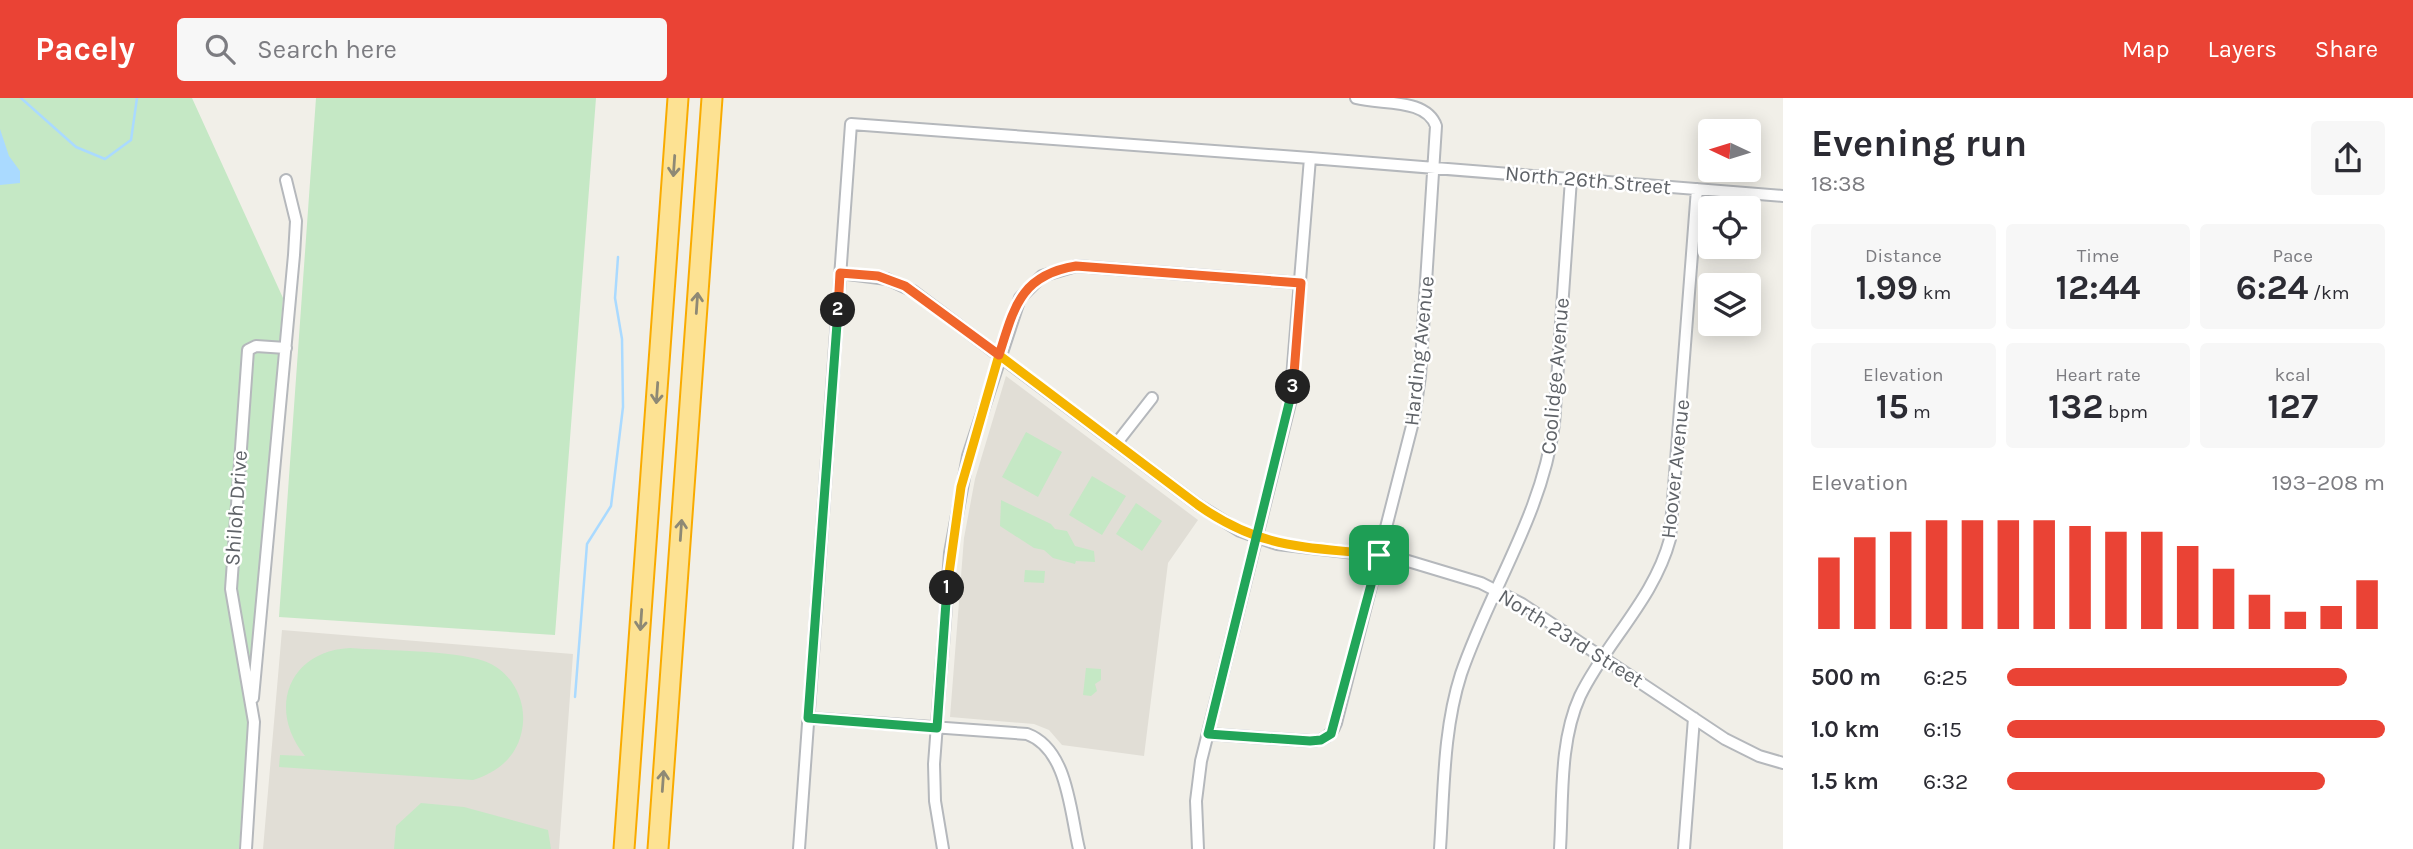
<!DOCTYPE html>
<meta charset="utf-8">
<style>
body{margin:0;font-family:Karla,sans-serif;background:#f7f7f7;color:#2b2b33;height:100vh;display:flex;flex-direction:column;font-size:26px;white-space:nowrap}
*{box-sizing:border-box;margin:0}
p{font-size:23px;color:#7c7c81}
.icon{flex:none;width:38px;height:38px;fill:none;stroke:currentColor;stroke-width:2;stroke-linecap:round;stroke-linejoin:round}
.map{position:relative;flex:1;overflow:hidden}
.sheet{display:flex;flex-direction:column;background:#fff;width:630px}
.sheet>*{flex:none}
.needle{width:46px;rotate:274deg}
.controls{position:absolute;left:1698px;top:21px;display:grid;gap:14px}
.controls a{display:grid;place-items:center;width:63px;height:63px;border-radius:7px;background:#fff;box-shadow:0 4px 18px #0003;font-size:35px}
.pin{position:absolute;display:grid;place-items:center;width:60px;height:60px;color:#fff;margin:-30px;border-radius:14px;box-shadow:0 4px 10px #0006}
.km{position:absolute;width:35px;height:35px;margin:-18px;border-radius:50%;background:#222;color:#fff;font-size:19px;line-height:35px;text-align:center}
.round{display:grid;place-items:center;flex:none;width:74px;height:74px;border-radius:7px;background:#f7f7f7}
.head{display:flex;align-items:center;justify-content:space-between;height:119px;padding:0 28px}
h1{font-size:38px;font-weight:700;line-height:52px}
.stats{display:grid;grid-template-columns:repeat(3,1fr);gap:10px;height:119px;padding:7px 28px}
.stats div{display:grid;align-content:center;border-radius:7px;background:#f7f7f7;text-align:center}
.stats b{font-size:35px;font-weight:700}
.stats small{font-size:19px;font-weight:400}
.stats p{font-size:19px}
.chart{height:196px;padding:14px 28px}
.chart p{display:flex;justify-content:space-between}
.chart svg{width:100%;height:126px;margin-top:7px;stroke:#ea4335;stroke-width:6}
ul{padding:0 28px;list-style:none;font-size:23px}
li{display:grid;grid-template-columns:112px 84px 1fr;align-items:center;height:52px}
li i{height:18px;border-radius:9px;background:#ea4335}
header{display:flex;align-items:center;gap:42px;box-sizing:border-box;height:98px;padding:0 35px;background:#ea4335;color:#fff}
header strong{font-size:33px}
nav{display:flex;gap:38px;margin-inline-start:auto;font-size:24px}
.search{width:490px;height:63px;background:#f7f7f7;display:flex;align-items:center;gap:18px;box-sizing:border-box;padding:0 24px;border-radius:7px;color:#7c7c81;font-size:26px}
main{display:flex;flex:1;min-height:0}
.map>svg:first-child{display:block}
.education{fill:#e1ded6}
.green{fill:#c5e8c5}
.water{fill:#aadaff}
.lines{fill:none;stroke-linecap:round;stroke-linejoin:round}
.stream{stroke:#aadaff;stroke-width:2.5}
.street-casing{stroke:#b5b8bc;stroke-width:14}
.highway-casing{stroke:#f9ab00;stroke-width:23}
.street{stroke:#fff;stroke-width:10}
.highway{stroke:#fde293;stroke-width:19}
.oneway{stroke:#8e8975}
.split-1-casing{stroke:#fff;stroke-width:14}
.split-2-casing{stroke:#fff;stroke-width:14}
.split-3-casing{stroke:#fff;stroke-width:14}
.split-4-casing{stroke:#fff;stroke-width:14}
.split-1{stroke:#f5b400;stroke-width:9}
.split-2{stroke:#22a559;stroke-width:9}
.split-3{stroke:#f0652b;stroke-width:9}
.split-4{stroke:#22a559;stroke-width:9}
.labels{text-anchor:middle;stroke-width:5;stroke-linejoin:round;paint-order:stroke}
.street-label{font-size:21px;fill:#5f6368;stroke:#fff}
</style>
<header>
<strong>Pacely</strong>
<div class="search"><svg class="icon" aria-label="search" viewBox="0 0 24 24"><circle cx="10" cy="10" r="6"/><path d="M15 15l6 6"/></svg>Search here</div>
<nav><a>Map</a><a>Layers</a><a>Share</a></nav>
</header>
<main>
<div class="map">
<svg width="1783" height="751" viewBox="0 0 1783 751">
<rect width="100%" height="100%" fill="#f1efe8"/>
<!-- education -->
<path class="education" d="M1006,278l192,144 -30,43 -24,193 -82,-11 -13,-15 -15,-6 -84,-7 14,-179 11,-59z
M282,532l291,24 -14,195h-296z"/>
<!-- green -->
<path class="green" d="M0,0h192l91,200 -44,551h-239z
M316,0h280l-41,537 -276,-18z
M1026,334l36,20 -24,45 -36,-20z
M1092,378l34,20 -24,39 -33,-20z
M1001,402l50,24 4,5 12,2 8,15 19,5 1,11 -19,-1 -1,3 -22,-6 -9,-8 -10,-2 -34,-22z
M1136,405l26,18 -20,30 -26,-17z
M1025,472l20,1 -1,12 -20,-1z
M350,550c36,3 102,2 134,13 27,9 44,40 38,69 -5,27 -24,42 -49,50l-194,-13 1,-12 25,1c-38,-46 -17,-105 45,-108z
M1086,570l15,1v11l-6,4 2,7 -6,5 -8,-1z
M421,705l43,4 84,23 3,19h-157l2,-23z"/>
<!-- water -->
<path class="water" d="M0,31l9,27 11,15v12l-20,2z"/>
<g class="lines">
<!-- stream -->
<path class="stream" d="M21,0l55,49 29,12 26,-19 6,-42
M575,599l12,-153 24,-38 12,-99 -1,-68 -7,-41 3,-41"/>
<!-- street casing -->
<g class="street-casing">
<path id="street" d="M840,175l47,6 26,12 285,214 42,26 37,13 121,14 83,25 41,21 203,135 34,17 24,7
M1116,346l36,-46
M253,600l41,-443 2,-34 -10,-41
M808,620l219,16c41,15 43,78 52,115
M1208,636l102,7c14,0 21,-5 26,-18l78,-305 6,-42 16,-250c-10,-28 -54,-21 -80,-28
M246,751l8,-127 -23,-133 17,-239 8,-4 30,2
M799,751l52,-725 459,34
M943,751l-8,-48 -1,-37 16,-211 18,-97 52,-158 22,-22 34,-10 225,17
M1198,751l-2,-48 5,-40 89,-358 20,-245 473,38
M1440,751c4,-58 3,-119 21,-175 29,-85 81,-159 93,-250l17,-245
M1560,751c3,-49 -1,-107 20,-153 26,-54 74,-97 90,-157l27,-350
M1684,751l10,-131"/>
</g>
<!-- highway casing -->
<g class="highway-casing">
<path id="highway" d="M624,751l54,-751
M658,751l54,-751"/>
</g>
<!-- street -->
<use href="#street" class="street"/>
<!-- highway -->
<use href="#highway" class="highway"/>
</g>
<!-- one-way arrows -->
<defs><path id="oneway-shaft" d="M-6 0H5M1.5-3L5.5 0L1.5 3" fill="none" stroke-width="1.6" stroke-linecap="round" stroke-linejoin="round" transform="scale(1.75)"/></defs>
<g class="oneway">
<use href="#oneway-shaft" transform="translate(674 68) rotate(94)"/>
<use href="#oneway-shaft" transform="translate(697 205) rotate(-86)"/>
<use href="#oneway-shaft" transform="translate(657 295) rotate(94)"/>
<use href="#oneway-shaft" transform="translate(681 432) rotate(-86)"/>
<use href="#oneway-shaft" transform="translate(641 522) rotate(94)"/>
<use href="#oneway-shaft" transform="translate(663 683) rotate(-86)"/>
</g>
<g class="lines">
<!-- split-1 casing -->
<g class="split-1-casing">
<path id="split-1" d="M947,490l14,-101 38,-132 199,150c64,45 107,41 181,50"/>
</g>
<!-- split-2 casing -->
<g class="split-2-casing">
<path id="split-2" d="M838,212l-30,408 129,10 10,-140"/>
</g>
<!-- split-3 casing -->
<g class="split-3-casing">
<path id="split-3" d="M838,212l2,-37 38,3 27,10 94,69c15,-47 21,-80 77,-89l225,17 -8,104"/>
</g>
<!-- split-4 casing -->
<g class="split-4-casing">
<path id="split-4" d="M1293,289l-85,347 102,7 11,-1 10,-6 48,-179"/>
</g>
<!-- split-1 -->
<use href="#split-1" class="split-1"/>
<!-- split-2 -->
<use href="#split-2" class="split-2"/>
<!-- split-3 -->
<use href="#split-3" class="split-3"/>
<!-- split-4 -->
<use href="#split-4" class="split-4"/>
</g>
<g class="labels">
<!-- street labels -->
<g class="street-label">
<text transform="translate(1588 82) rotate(5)" y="7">North 26th Street</text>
<text transform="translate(1419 253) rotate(-84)" y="7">Harding Avenue</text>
<text transform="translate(1555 278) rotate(-85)" y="7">Coolidge Avenue</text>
<text transform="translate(1675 371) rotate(-84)" y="7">Hoover Avenue</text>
<text transform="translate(236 410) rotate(-86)" y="7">Shiloh Drive</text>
<text transform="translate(1571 540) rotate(32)" y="7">North 23rd Street</text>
</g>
</g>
</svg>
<div class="controls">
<a><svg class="needle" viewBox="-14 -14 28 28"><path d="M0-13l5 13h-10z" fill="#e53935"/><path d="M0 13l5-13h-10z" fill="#7c7c81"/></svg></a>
<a><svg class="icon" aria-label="locate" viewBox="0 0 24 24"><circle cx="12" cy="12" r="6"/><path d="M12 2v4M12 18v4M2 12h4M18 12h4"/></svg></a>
<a><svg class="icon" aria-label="layers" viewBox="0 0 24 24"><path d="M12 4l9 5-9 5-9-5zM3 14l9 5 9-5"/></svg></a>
</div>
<div class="pin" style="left:1379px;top:457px;background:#1e9e55"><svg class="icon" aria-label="arrive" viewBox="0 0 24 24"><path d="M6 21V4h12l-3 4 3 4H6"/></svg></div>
<b class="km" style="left:947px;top:490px">1</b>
<b class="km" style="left:838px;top:212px">2</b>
<b class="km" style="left:1293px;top:289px">3</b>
</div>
<section class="sheet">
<div class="head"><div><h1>Evening run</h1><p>18:38</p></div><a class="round"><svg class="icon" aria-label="share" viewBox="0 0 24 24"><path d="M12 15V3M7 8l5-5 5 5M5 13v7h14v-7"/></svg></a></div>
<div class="stats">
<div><p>Distance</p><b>1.99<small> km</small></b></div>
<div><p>Time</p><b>12:44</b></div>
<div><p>Pace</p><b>6:24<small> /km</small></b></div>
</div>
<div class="stats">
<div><p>Elevation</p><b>15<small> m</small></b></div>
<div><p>Heart rate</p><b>132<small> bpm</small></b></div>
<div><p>kcal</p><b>127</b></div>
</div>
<div class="chart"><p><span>Elevation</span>193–208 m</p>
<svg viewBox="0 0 160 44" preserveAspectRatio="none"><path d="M5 44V19M15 44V12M25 44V10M35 44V6M45 44V6M55 44V6M65 44V6M75 44V8M85 44V10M95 44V10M105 44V15M115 44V23M125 44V32M135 44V38M145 44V36M155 44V27"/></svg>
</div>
<ul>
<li><b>500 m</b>6:25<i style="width:90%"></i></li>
<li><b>1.0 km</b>6:15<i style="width:100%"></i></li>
<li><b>1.5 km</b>6:32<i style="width:84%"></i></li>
</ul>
</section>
</main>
